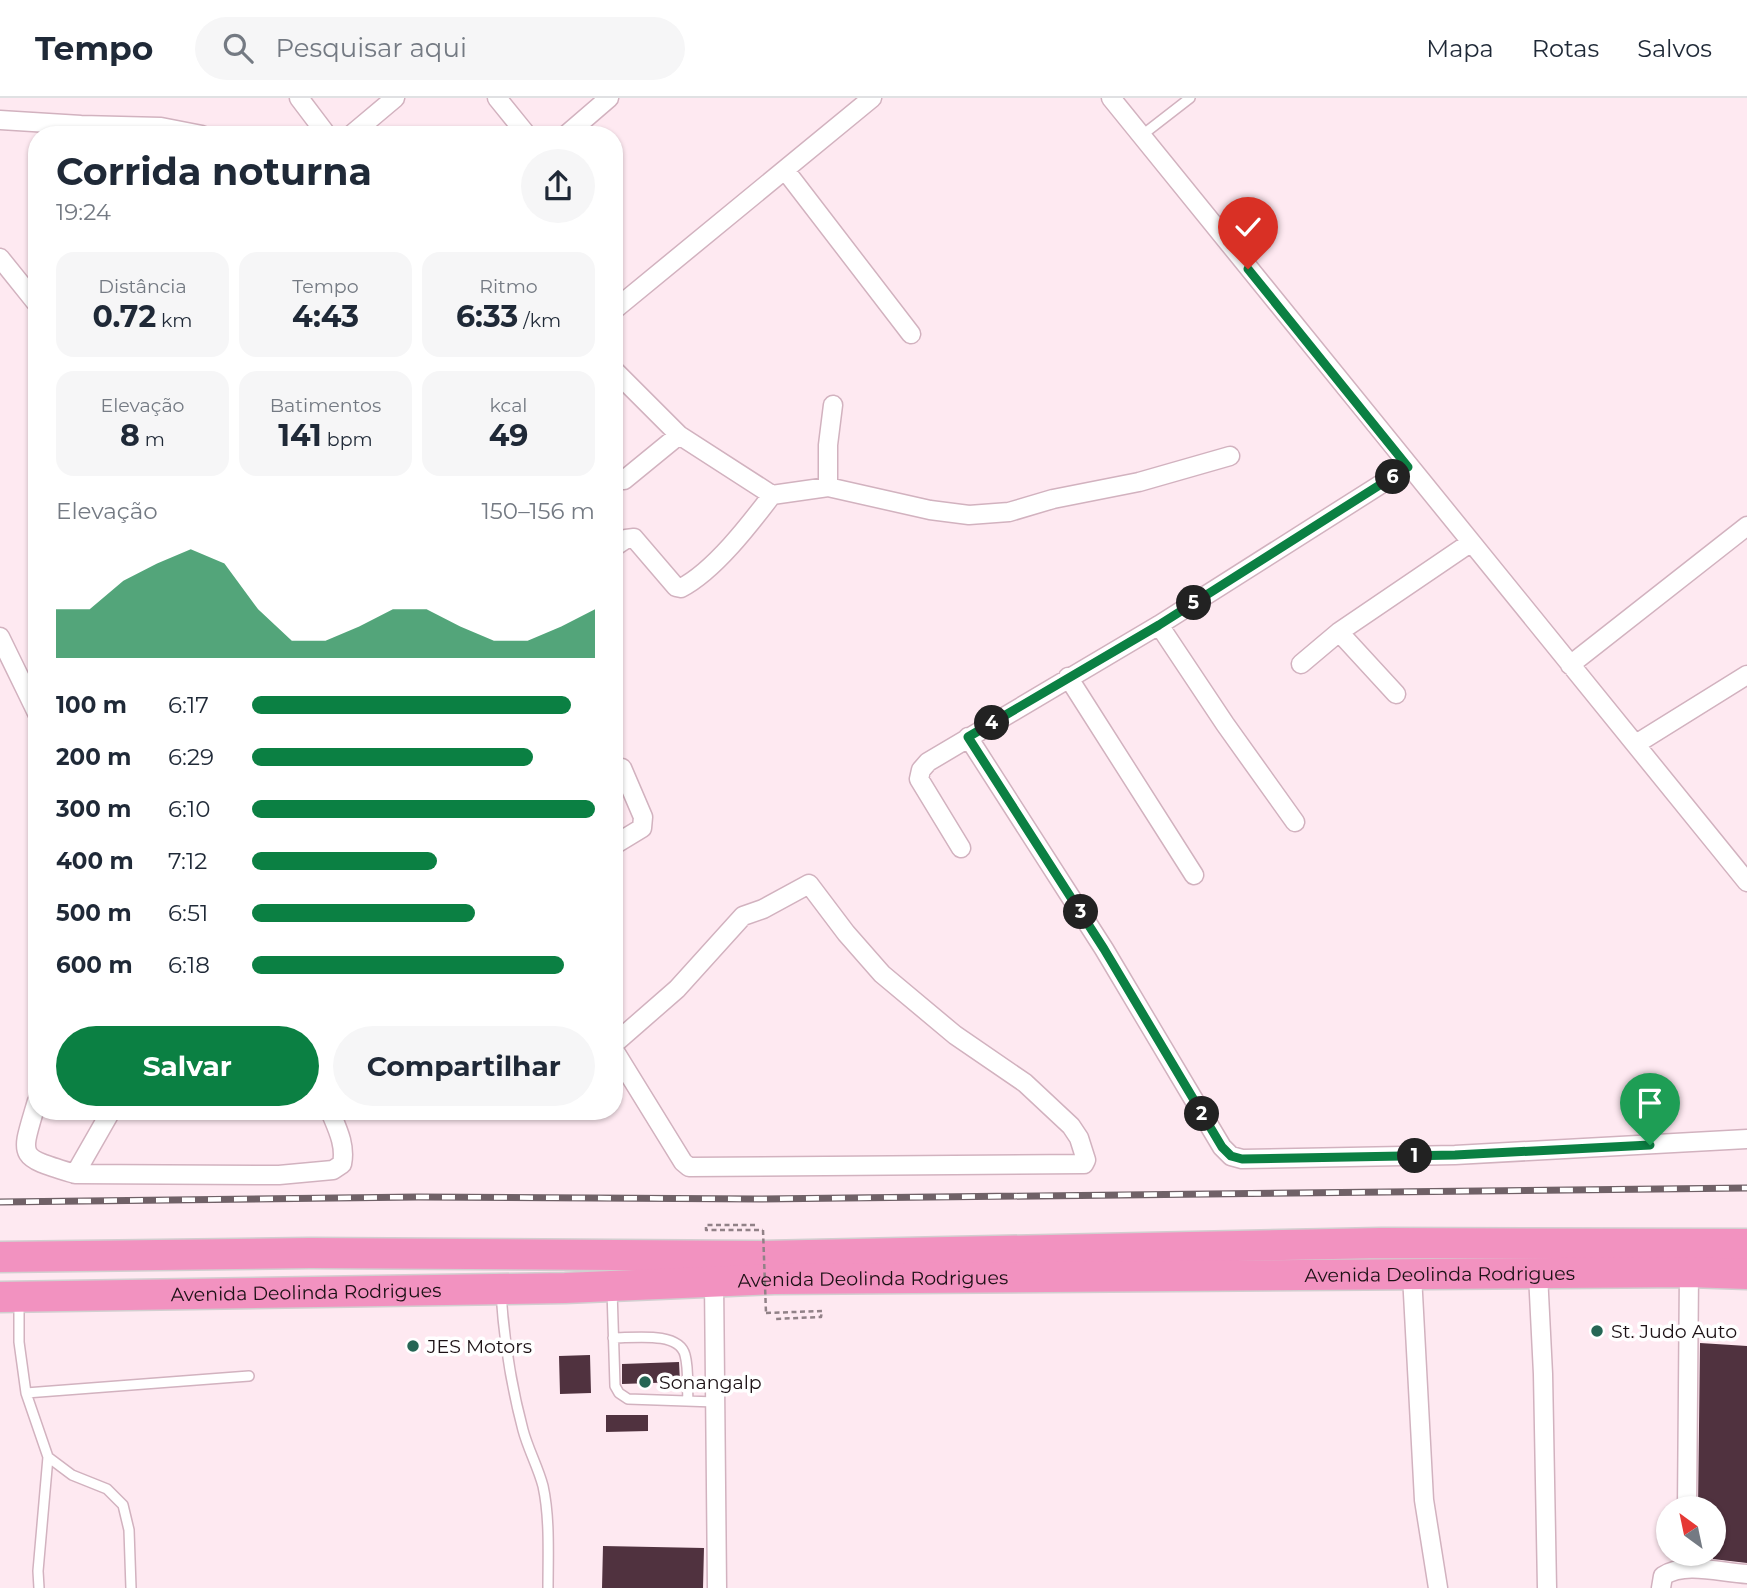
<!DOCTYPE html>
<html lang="pt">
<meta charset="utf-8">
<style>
body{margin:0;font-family:Montserrat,sans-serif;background:#f6f6f7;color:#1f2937;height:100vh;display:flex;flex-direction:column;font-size:26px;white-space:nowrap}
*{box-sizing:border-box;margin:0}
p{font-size:23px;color:#747a83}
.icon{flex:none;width:38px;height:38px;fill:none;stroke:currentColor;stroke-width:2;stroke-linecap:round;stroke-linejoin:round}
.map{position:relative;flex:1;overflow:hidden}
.drawer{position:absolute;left:28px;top:28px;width:595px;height:994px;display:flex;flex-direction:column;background:#fff;border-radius:28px;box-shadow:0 2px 5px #0004}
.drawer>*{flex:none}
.needle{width:46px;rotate:327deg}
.tools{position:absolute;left:1656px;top:1398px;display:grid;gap:14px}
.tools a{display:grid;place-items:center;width:70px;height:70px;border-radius:50%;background:#fff;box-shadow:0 2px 5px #0004;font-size:35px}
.pin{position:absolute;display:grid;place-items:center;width:60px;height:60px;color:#fff;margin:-72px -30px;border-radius:50% 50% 50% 0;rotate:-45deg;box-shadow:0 0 7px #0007}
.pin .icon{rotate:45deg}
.km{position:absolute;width:35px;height:35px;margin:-18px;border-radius:50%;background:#222;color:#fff;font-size:19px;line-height:35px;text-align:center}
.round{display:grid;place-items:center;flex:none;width:74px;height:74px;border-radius:37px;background:#f6f6f7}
.summary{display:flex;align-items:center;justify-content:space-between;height:119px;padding:0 28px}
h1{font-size:38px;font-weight:700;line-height:52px}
.figures{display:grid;grid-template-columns:repeat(3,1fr);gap:10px;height:119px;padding:7px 28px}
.figures div{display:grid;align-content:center;border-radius:18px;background:#f6f6f7;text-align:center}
.figures b{font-size:30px;font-weight:700}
.figures small{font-size:19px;font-weight:400}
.figures p{font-size:19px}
.chart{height:196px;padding:14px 28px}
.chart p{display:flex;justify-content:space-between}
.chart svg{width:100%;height:126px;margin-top:7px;fill:#0b8043;opacity:.7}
.primary-button{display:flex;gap:14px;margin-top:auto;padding:14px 28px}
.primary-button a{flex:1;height:80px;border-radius:42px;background:#0b8043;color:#fff;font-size:28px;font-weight:700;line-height:80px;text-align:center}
.primary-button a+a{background:#f6f6f7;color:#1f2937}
ul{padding:0 28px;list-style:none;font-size:23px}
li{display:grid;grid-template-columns:112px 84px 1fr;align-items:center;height:52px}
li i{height:18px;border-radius:9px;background:#0b8043}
header{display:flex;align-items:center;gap:42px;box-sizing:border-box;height:98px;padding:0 35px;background:#fff;border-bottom:2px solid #e0e1e3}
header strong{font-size:33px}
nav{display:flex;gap:38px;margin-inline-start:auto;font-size:24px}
.search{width:490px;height:63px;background:#f6f6f7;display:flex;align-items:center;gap:18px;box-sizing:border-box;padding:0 24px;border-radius:38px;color:#747a83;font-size:26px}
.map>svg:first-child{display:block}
.building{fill:#50323f}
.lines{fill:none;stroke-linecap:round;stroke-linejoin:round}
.service-casing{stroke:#d2b2bf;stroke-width:12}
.minor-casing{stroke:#d2b2bf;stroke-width:21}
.trunk-casing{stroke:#d2cfd0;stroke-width:33}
.path{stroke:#918187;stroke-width:2.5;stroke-dasharray:5 3.5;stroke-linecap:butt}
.service{stroke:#fff;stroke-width:9}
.minor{stroke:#fff;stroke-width:18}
.trunk{stroke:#f292c0;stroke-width:30}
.rail-casing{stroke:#706167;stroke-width:7}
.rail{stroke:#fff;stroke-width:4.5;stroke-dasharray:13;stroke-linecap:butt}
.path-bridge{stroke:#918187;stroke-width:2.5;stroke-dasharray:5 3.5;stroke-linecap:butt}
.route-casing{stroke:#fff;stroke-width:14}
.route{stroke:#0b8043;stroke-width:9}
.poi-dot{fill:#266655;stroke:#fff;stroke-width:2.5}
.labels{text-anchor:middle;stroke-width:7;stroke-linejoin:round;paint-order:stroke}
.street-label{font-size:19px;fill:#1c1115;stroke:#fff}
.poi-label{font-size:19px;fill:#1c1115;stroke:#fff;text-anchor:start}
</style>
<header>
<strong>Tempo</strong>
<div class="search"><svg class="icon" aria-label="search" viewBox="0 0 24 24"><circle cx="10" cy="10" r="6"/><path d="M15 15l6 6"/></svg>Pesquisar aqui</div>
<nav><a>Mapa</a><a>Rotas</a><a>Salvos</a></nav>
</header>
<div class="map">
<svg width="1747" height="1490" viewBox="0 0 1747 1490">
<rect width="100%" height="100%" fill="#fee9f1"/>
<!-- building -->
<path class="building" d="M1700,1245l47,3v217l-34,-4v-51h-15z
M590,1257l1,38 -31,1 -1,-38z
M679,1264l1,20 -58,2v-20z
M606,1317h42v16l-42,1z
M603,1448l101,2 -1,40h-101z"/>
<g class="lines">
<!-- service casing -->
<g class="service-casing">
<path id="service" d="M1141,38l49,-38
M612,1192l3,96 4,7 9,6 87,3
M501,1195c3,47 10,92 22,137 5,19 15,37 20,56 7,32 5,69 5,102
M19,1204v40l7,51 22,64 -10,114 1,17
M613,1240c20,0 66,-7 72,17 4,14 2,32 3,46
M26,1295l223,-17
M48,1359l24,18 35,14 16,16 6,25 2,58"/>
</g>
<!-- minor casing -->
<g class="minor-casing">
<path id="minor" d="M299,0l28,37
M497,0l30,37
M1111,0l636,784
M0,22l81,5 80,2 41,8
M351,37l44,-37
M566,37l43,-37
M785,72l126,164
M0,160l37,46
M614,212l258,-212
M614,272l65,65 93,60
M624,382l55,-45
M828,389v-42l5,-40
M614,449l12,-8 8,-1 42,49 5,1c33,-17 69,-64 91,-93l56,-8 102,23 39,5 40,-3 44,-13 86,-17 91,-26
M1159,527l66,99 70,98
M1339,534l57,62
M0,539l37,76
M1301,566l38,-32 131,-89
M1570,567l177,-139
M1068,579l126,198
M968,639l136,212 118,198 9,9 11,3 213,-4 292,-16
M1636,646l111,-69
M614,747l28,-17 1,-11 -21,-49
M961,750l-42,-69 2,-9 7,-8 231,-137 249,-158
M614,946l63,-55 66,-73 20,-7 46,-25 37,49 36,41 73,61 70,48 46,43 8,12 7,22 -2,4 -395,3 -6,-5 -69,-112
M37,1003c-17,58 -21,55 38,73l36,-63
M75,1076l204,1 54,-5 9,-6c4,-19 -5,-36 -12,-53
M1538,1176l5,100 4,214
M1412,1177l12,225 14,88
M714,1182l3,308
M1687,1410l2,-236
M1661,1490l2,-12c23,-15 58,-3 84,-2"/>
</g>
<!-- trunk casing -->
<g class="trunk-casing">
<g id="trunk">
<path d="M0,1159l310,-4 450,3 621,-13 366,1"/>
<path id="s1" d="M0,1199l565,-9 209,-9 915,-7 58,2"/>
</g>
</g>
<!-- path -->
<path class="path" d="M755,1127h-49v5h57
M766,1215l56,-2 -1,6 -47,2"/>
<!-- service -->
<use href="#service" class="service"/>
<!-- minor -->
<use href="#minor" class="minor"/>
<!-- trunk -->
<use href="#trunk" class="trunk"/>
<!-- rail casing -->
<g class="rail-casing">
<path id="rail" d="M0,1104l418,-5 341,2 988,-11"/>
</g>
<!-- rail -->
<use href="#rail" class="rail"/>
<!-- path-bridge -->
<path class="path-bridge" d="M763,1132l3,83"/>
</g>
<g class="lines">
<!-- route casing -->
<g class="route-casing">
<path id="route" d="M1248,171l160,198 -249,158 -191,112 136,212 118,198 9,9 11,3 213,-4 195,-10"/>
</g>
<!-- route -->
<use href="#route" class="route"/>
</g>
<!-- markers -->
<g class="poi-dot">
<circle cx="1597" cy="1233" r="7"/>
<circle cx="413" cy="1248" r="7"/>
<circle cx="645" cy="1284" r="7"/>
</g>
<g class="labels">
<!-- street labels -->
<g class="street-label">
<text dy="7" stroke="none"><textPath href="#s1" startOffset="1440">Avenida Deolinda Rodrigues</textPath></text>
<text dy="7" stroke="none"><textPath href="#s1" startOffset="873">Avenida Deolinda Rodrigues</textPath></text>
<text dy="7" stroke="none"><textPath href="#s1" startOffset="306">Avenida Deolinda Rodrigues</textPath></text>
</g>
<!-- poi labels -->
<g class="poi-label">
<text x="1611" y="1240">St. Judo Auto</text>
<text x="427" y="1255">JES Motors</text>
<text x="659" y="1291">Sonangalp</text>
</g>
</g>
</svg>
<div class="tools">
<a><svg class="needle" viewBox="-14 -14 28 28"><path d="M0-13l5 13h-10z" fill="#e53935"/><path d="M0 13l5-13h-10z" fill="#747a83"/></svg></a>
</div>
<div class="pin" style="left:1650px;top:1047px;background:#1e9e55"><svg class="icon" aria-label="arrive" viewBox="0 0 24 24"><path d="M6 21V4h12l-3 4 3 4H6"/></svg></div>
<div class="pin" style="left:1248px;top:171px;background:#d93025"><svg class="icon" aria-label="check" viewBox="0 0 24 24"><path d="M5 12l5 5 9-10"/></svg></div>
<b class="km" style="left:1415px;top:1058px">1</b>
<b class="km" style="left:1202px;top:1016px">2</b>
<b class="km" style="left:1081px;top:814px">3</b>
<b class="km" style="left:992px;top:625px">4</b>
<b class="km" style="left:1194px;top:505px">5</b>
<b class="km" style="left:1393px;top:379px">6</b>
<section class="drawer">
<div class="summary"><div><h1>Corrida noturna</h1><p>19:24</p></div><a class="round"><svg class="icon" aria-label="share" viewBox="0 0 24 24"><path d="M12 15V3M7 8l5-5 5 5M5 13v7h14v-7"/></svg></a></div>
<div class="figures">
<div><p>Distância</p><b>0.72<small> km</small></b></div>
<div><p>Tempo</p><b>4:43</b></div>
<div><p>Ritmo</p><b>6:33<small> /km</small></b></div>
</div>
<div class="figures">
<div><p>Elevação</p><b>8<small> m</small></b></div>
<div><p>Batimentos</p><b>141<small> bpm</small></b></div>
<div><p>kcal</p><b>49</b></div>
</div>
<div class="chart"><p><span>Elevação</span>150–156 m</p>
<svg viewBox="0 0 160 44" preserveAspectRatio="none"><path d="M0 44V27L10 27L20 17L30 11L40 6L50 11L60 27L70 38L80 38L90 33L100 27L110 27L120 33L130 38L140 38L150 33L160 27V44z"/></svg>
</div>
<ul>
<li><b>100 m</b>6:17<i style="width:93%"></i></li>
<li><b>200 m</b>6:29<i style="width:82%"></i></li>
<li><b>300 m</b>6:10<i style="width:100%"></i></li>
<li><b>400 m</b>7:12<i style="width:54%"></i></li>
<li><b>500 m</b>6:51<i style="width:65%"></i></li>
<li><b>600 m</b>6:18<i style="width:91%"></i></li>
</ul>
<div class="primary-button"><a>Salvar</a><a>Compartilhar</a></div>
</section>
</div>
